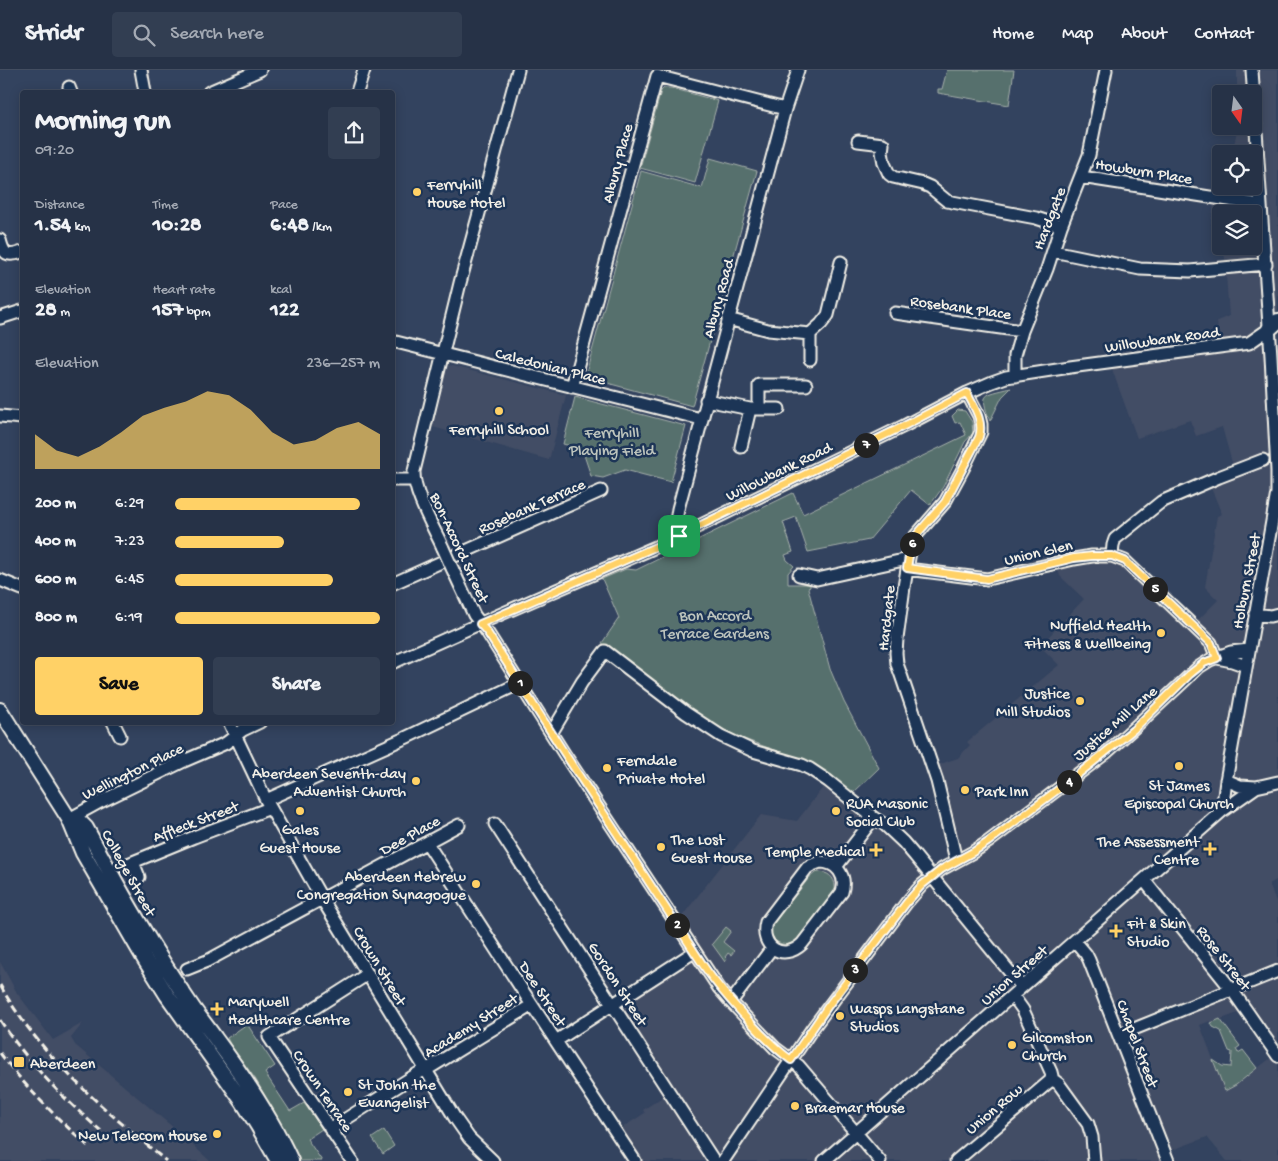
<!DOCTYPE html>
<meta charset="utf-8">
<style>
body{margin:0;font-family:"Gochi Hand",sans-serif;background:#323e52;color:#f1f3f6;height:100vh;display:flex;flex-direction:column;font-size:19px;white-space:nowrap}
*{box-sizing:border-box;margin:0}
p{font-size:16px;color:#a4aab4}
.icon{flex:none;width:28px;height:28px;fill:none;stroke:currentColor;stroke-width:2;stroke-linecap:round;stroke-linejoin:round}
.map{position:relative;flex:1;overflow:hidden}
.sheet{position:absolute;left:20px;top:20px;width:375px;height:635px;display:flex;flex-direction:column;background:#263247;border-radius:5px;box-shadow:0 2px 12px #0003,0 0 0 1px #424d60}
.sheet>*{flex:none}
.needle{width:32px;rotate:166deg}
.controls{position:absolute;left:1212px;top:15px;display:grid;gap:10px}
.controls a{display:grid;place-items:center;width:50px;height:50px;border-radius:5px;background:#263247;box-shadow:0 2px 12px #0003,0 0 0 1px #424d60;font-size:25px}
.pin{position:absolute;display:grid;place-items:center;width:42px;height:42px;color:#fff;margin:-21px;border-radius:10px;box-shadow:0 2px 8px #0006}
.km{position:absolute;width:25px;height:25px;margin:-12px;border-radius:50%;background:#222;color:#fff;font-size:14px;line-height:25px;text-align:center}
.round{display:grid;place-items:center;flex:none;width:52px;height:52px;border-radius:5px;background:#323e52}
.overview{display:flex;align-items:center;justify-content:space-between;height:85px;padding:0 15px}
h1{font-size:28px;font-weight:700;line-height:38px}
.figures{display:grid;grid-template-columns:repeat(3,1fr);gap:8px;height:85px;padding:5px 15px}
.figures div{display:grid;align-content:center}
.figures b{font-size:21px;font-weight:700}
.figures small{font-size:14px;font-weight:400}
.figures p{font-size:14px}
.chart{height:140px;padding:10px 15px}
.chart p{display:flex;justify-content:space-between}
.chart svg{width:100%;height:90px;margin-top:5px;fill:#ffd166;opacity:.7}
.cta{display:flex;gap:10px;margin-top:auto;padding:10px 15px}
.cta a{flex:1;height:58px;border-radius:5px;background:#ffd166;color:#111;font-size:20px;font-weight:700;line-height:58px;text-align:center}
.cta a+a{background:#323e52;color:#f1f3f6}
ul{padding:0 15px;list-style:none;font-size:16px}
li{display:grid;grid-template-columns:80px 60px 1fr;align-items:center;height:38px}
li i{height:12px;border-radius:6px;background:#ffd166}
header{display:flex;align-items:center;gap:30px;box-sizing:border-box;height:70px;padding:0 25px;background:#263247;border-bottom:1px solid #424d60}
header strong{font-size:24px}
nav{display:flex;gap:28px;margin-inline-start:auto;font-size:18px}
.search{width:350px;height:45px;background:#323e52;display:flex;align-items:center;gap:12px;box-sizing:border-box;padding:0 18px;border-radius:5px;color:#a4aab4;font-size:19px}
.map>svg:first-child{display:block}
.built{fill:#434d65;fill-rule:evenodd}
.green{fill:#57706d;stroke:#a6b0aa}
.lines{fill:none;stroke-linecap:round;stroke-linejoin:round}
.minor-casing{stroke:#f4f1e8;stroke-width:15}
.major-casing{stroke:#f4f1e8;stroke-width:18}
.minor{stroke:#1d3557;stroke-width:11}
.major{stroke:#1d3557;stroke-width:14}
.rail{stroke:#f4f1e8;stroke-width:3;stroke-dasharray:8 4;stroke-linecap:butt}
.minor-bridge-casing{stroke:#f4f1e8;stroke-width:15;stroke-linecap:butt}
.minor-bridge{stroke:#1d3557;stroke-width:11}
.route-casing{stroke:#fff;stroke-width:10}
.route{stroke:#ffd166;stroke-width:6}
.poi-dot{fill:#ffd166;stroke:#1d3557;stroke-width:2}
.labels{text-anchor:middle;stroke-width:5;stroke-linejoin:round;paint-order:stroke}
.street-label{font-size:16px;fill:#f4f1e8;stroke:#1d3557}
.poi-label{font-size:16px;fill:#f4f1e8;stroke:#1d3557;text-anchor:start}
.park-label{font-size:16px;fill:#bdc4bd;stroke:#1d3557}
</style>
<header>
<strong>Stridr</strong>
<div class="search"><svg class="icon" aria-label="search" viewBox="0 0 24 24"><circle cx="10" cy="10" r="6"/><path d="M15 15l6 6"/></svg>Search here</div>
<nav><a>Home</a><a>Map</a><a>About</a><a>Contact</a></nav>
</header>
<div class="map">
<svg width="1278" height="1091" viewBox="0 0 1278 1091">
<rect width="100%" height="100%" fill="#33435f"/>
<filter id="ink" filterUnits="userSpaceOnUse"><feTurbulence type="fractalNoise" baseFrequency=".02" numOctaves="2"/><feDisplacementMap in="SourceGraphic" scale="10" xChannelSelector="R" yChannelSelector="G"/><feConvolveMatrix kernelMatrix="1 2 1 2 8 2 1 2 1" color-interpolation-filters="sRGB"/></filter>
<g filter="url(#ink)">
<!-- built -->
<path class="built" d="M1237,0h41v809l-9,5 9,22v255h-51l-20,-24 -43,16 3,8h-535l-18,-28 31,-20 -2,-3 27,-18 -57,-88 81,-52 -14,-33 81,-104 36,6 31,-40 46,37 58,59 24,-16 -24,-94 26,-9 12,-13 -3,-3 92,-77 -19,-19 44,-47 -24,-23 -4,-13 56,-7 80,70 26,-26 -13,-13 12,-71 5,-2 -16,-38 27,-10 -11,-39 -26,9 -6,-16 -53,18 -24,-66 -2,-15 108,-16 -2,-20 12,-5 -5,-70h30v-32h-33v11l-10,-2 7,-47 3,-4v14h33v-32h-22l6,-28h16v-32h-17zM1243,941l33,43 -40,31 -11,6 -25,-66 10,-4 1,2z
M448,295l118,30 -17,65 -116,-33z
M0,892l17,31 36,47 30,-17 -12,15 4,7 100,84 35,32h-210z"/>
<!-- green -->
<path class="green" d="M947,0h67l-5,35 -71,-12v-4h4z
M664,18h7l47,13 -23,82 -55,-15 21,-77z
M710,88l47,13 -65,235 -107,-29 56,-206 61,17z
M1011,318l-9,9 -12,24c-11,-29 -6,-26 21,-33z
M575,327l111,29 -15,56 -46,-12 -22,8 -12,-2 -9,-27 -19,-5z
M958,340l7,1 7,11 1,11 -8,9 -22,45 -13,18 -19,-15 -42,50 -61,12 -12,-35 -13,5 10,30 -8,3 2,5 7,6 -6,7v11h22v3l-2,1 22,81 14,33 35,66 -28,27 -21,-20 -18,-12 -7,-3 -39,-13 -30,-11 -26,-14 -29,-20 -79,-59 17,-25 -17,-39 24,-10 10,1 157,-77 10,21 163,-79 -6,-13 -5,1 -3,-7z
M820,802c11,1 16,8 15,19 -5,9 -35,48 -43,52 -6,3 -14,1 -18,-4 -4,-5 -3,-10 -1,-15l36,-46 6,-5z
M726,857l5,4 -8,11 11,9 -3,4 -3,-2 -3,4 2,2 -2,3 -13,-18z
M1220,949l20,27 -4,3 2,4 5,-3 14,18 -21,17 -11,6 -12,-31 9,6 9,1 1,-15 -3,-1 -8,-20 -8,-4 -2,-4z
M247,954l28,42 -10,7 25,38 14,-8 18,26 -15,10 15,22h-26l-25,-50 -6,-15 -9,-16 -26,-36 -3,-6z
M384,1060l10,16 -11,8 -11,-16z"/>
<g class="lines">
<!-- minor casing -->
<g class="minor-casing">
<path id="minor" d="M141,0l4,22
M69,17l2,5
M209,22l51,-22
M357,22l7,-22
M858,71l25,3 -1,8 2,11 5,11 4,3 30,7 7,3 17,14 89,17 25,8
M1081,107l180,28
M0,170c4,15 7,17 22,12
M1053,181l87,18 50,2 76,-7
M895,243l127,18
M0,248l22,-7
M728,249l40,11 42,4
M392,271l309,78
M810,290v-26l11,-10 7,-9 13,-53
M1015,306v-21l7,-24 25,-62 14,-43 28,-71 17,-85
M572,317l85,-311 128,33
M706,330l44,9h9v-24h47
M759,339h20
M0,346l22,2
M741,377l9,-38
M392,410h22
M679,466c-4,-11 -3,-16 -1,-27l107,-400 13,-39
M443,478c-9,-20 -30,-55 -29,-77l46,-188 58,-213
M1112,486l1,-11 2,-6 46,-37 58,-25 44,-17
M452,498l22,47 13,17 78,123 154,233 12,14 44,46 24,18 81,95
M907,499l80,10 87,-20 18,-3h20l13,5 86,82 6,15
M799,505l18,4 91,-20
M0,510l22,9
M392,514l209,-93
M1255,544l15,2 8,-2
M1217,588l15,3 14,5
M392,593l107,-48 159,-69 246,-120 63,-33 25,-11 14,-5 64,-10 179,-24 20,-14
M113,652l7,14
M229,652l37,78 56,99 133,219 14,20 24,23
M552,662l30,-50 23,-31 81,62 35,23 32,15 49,14 8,4 18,12 46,37 11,7 18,17 12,14 107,131
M1226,710l14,6 16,1
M266,730l139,-62 115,-55
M1222,741l4,-30 51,-288v-22l-6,-115 -19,-286
M69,749l31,-17 84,-41 42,-18 17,-13 17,-8
M495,754l219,337
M427,773l105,162 103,156
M956,790l-19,-79 -36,-106 -4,-11 -1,-11 1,-14 7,-52 8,-47 33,-38 19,-35 17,-35v-8l-2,-8 -12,-23
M133,792l6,15
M820,792c17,0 27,14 22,30l-40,52c-19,18 -43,3 -36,-22l41,-54 5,-3z
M123,796l71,-29 76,-29
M836,797l38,-49
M1144,810l88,110 46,66
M1075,871l11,13 3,6 79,201
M187,899l20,-8 252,-136
M1013,926l10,14 28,62 1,4 -2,5
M731,932l41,-54
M556,971l138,-89
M1122,973l2,-7 5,-5 149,-60
M426,1000l106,-65
M1050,1011h5l4,3 29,40 4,13 2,24
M330,1059l95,-60
M352,1091l-83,-124 99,-63
M723,1091l89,-132 95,-127 15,-17 20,-16 31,-17 15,-10 119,-90 29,-26 63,-59 11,-7 21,-8 18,-2
M824,1091l398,-350 34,-24 22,-5
M956,1091l94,-80"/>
</g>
<!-- major casing -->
<g class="major-casing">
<path id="major" d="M1269,259l9,-8
M0,640l69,109 14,34 62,107 22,35 76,107 15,24 20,35
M69,749l11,3 6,6c33,61 67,122 107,180 7,10 15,20 22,30 29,39 56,79 76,123"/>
</g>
<!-- minor -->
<use href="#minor" class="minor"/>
<!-- major -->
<use href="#major" class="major"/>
<!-- rail -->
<path class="rail" d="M0,915c41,73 103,123 166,176
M0,950c28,43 63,78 101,111
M0,983c26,35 56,64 88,93"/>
<!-- minor-bridge casing -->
<g class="minor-bridge-casing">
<path id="minor-bridge" d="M443,478l9,20"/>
</g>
<!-- minor-bridge -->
<use href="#minor-bridge" class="minor-bridge"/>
</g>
</g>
<g class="lines" filter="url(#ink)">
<!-- route casing -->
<g class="route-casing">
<path id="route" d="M967,323c7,14 17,28 12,44l-34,65 -33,38 -5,28 80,11 87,-21 18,-2h20l13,5 86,82 6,15 -13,5 -14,11 -57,56 -57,46 -88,66 -15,10 -31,17 -20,16 -15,17 -79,104 -37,54c-14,-10 -26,-22 -38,-35 -18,-19 -35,-38 -50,-60l-138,-211 -78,-122 -7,-8 182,-80 242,-118z"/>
</g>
<!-- route -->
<use href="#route" class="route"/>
</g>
<!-- markers -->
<g class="poi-dot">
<circle cx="417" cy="122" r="5"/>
<circle cx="499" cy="341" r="5"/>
<circle cx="1161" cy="563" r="5"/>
<circle cx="1080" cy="631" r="5"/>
<circle cx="1179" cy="696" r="5"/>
<circle cx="607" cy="698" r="5"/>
<circle cx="416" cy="711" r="5"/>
<circle cx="965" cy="720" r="5"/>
<circle cx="300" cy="741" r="5"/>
<circle cx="836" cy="741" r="5"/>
<circle cx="661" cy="777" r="5"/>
<path d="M1207.5 771.5h5v5h5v5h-5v5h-5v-5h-5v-5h5z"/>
<path d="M873.5 772.5h5v5h5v5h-5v5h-5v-5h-5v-5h5z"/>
<circle cx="476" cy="814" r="5"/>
<path d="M1113.5 853.5h5v5h5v5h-5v5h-5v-5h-5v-5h5z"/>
<path d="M214.5 931.5h5v5h5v5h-5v5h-5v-5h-5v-5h5z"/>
<circle cx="840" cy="946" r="5"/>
<circle cx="1012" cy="975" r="5"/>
<rect x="13" y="986" width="12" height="12" rx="2.5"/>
<circle cx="348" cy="1022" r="5"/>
<circle cx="795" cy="1036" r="5"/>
<circle cx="217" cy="1064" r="5"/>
</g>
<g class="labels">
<!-- street labels -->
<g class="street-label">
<text transform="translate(616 93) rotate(-75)" y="6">Albury Place</text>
<text transform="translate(1144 100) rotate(9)" y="6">Howburn Place</text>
<text transform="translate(1048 148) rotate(-69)" y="6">Hardgate</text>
<text transform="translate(717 228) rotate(-75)" y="6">Albury Road</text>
<text transform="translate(961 236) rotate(8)" y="6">Rosebank Place</text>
<text transform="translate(1162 268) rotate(-8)" y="6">Willowbank Road</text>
<text transform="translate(551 295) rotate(14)" y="6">Caledonian Place</text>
<text transform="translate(778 400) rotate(-26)" y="6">Willowbank Road</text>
<text transform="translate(531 435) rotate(-24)" y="6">Rosebank Terrace</text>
<text transform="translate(461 477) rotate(65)" y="6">Bon-Accord Street</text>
<text transform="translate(1038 481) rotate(-13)" y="6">Union Glen</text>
<text transform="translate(1245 511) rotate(-79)" y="6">Holburn Street</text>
<text transform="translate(885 548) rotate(-84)" y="6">Hardgate</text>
<text transform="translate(1114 652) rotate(-41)" y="6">Justice Mill Lane</text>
<text transform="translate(132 700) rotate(-26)" y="6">Wellington Place</text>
<text transform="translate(195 750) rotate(-21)" y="6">Affleck Street</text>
<text transform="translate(409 764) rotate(-29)" y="6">Dee Place</text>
<text transform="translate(130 802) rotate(61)" y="6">College Street</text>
<text transform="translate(1225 887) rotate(52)" y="6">Rose Street</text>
<text transform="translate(381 895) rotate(59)" y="6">Crown Street</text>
<text transform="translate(1013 904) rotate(-41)" y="6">Union Street</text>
<text transform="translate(619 913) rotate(57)" y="6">Gordon Street</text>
<text transform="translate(544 923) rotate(57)" y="6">Dee Street</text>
<text transform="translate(470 954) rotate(-32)" y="6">Academy Street</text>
<text transform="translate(1139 973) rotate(69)" y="6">Chapel Street</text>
<text transform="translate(324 1020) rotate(56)" y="6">Crown Terrace</text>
<text transform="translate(993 1038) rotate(-40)" y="6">Union Row</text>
</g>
<!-- poi labels -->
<g class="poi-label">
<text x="427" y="119">Ferryhill<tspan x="427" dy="18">House Hotel</tspan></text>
<text x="499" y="364" text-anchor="middle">Ferryhill School</text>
<text x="1151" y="560" text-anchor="end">Nuffield Health<tspan x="1151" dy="18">Fitness &amp; Wellbeing</tspan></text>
<text x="1070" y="628" text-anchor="end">Justice<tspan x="1070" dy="18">Mill Studios</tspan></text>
<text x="617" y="695">Ferndale<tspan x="617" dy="18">Private Hotel</tspan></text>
<text x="406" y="708" text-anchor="end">Aberdeen Seventh-day<tspan x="406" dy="18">Adventist Church</tspan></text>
<text x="1179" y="720" text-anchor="middle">St James<tspan x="1179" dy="18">Episcopal Church</tspan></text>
<text x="975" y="726">Park Inn</text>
<text x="846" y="738">RUA Masonic<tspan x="846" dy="18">Social Club</tspan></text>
<text x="300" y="764" text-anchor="middle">Gales<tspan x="300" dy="18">Guest House</tspan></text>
<text x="671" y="774">The Lost<tspan x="671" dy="18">Guest House</tspan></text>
<text x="1199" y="776" text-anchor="end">The Assessment<tspan x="1199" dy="18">Centre</tspan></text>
<text x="865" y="786" text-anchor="end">Temple Medical</text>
<text x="466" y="811" text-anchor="end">Aberdeen Hebrew<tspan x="466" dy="18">Congregation Synagogue</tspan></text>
<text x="1127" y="858">Fit &amp; Skin<tspan x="1127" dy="18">Studio</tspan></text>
<text x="228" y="936">Marywell<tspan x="228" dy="18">Healthcare Centre</tspan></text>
<text x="850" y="943">Wasps Langstane<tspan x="850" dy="18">Studios</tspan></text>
<text x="1022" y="972">Gilcomston<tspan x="1022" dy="18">Church</tspan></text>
<text x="30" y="998">Aberdeen</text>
<text x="358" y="1019">St John the<tspan x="358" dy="18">Evangelist</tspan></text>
<text x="805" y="1042">Braemar House</text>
<text x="207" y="1070" text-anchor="end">New Telecom House</text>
</g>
<!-- park labels -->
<g class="park-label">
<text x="612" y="367">Ferryhill<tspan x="612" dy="18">Playing Field</tspan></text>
<text x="715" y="550">Bon Accord<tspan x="715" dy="18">Terrace Gardens</tspan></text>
</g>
</g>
</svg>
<div class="controls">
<a><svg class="needle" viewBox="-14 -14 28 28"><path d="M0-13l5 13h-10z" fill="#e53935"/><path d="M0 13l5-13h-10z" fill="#a4aab4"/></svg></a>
<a><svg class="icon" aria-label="locate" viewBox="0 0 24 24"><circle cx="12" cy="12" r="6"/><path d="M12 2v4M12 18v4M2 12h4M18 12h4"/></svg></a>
<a><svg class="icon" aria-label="layers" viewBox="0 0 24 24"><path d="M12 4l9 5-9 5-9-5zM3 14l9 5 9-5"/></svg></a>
</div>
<div class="pin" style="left:679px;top:466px;background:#1e9e55"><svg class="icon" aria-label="arrive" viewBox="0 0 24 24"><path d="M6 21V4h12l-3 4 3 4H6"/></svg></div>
<b class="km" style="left:520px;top:613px">1</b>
<b class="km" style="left:677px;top:855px">2</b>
<b class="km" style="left:855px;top:900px">3</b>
<b class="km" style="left:1069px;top:712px">4</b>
<b class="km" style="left:1155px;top:519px">5</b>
<b class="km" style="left:912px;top:474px">6</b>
<b class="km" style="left:866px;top:375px">7</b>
<section class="sheet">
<div class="overview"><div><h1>Morning run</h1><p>09:20</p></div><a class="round"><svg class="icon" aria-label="share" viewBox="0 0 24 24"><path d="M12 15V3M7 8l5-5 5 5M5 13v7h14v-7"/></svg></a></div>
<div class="figures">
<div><p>Distance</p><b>1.54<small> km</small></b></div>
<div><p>Time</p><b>10:28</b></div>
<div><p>Pace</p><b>6:48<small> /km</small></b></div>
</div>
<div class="figures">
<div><p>Elevation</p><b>28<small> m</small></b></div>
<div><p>Heart rate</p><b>157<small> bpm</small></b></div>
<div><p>kcal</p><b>122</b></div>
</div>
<div class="chart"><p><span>Elevation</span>236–257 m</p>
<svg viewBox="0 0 160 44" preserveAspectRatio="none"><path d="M0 44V27L10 35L20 38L30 33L40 26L50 18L60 14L70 11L80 6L90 8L100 15L110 26L120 32L130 30L140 24L150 21L160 27V44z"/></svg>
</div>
<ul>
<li><b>200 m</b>6:29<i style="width:90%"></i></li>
<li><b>400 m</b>7:23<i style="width:53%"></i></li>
<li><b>600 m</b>6:45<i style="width:77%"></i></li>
<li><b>800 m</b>6:19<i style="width:100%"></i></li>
</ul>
<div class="cta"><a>Save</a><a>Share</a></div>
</section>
</div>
